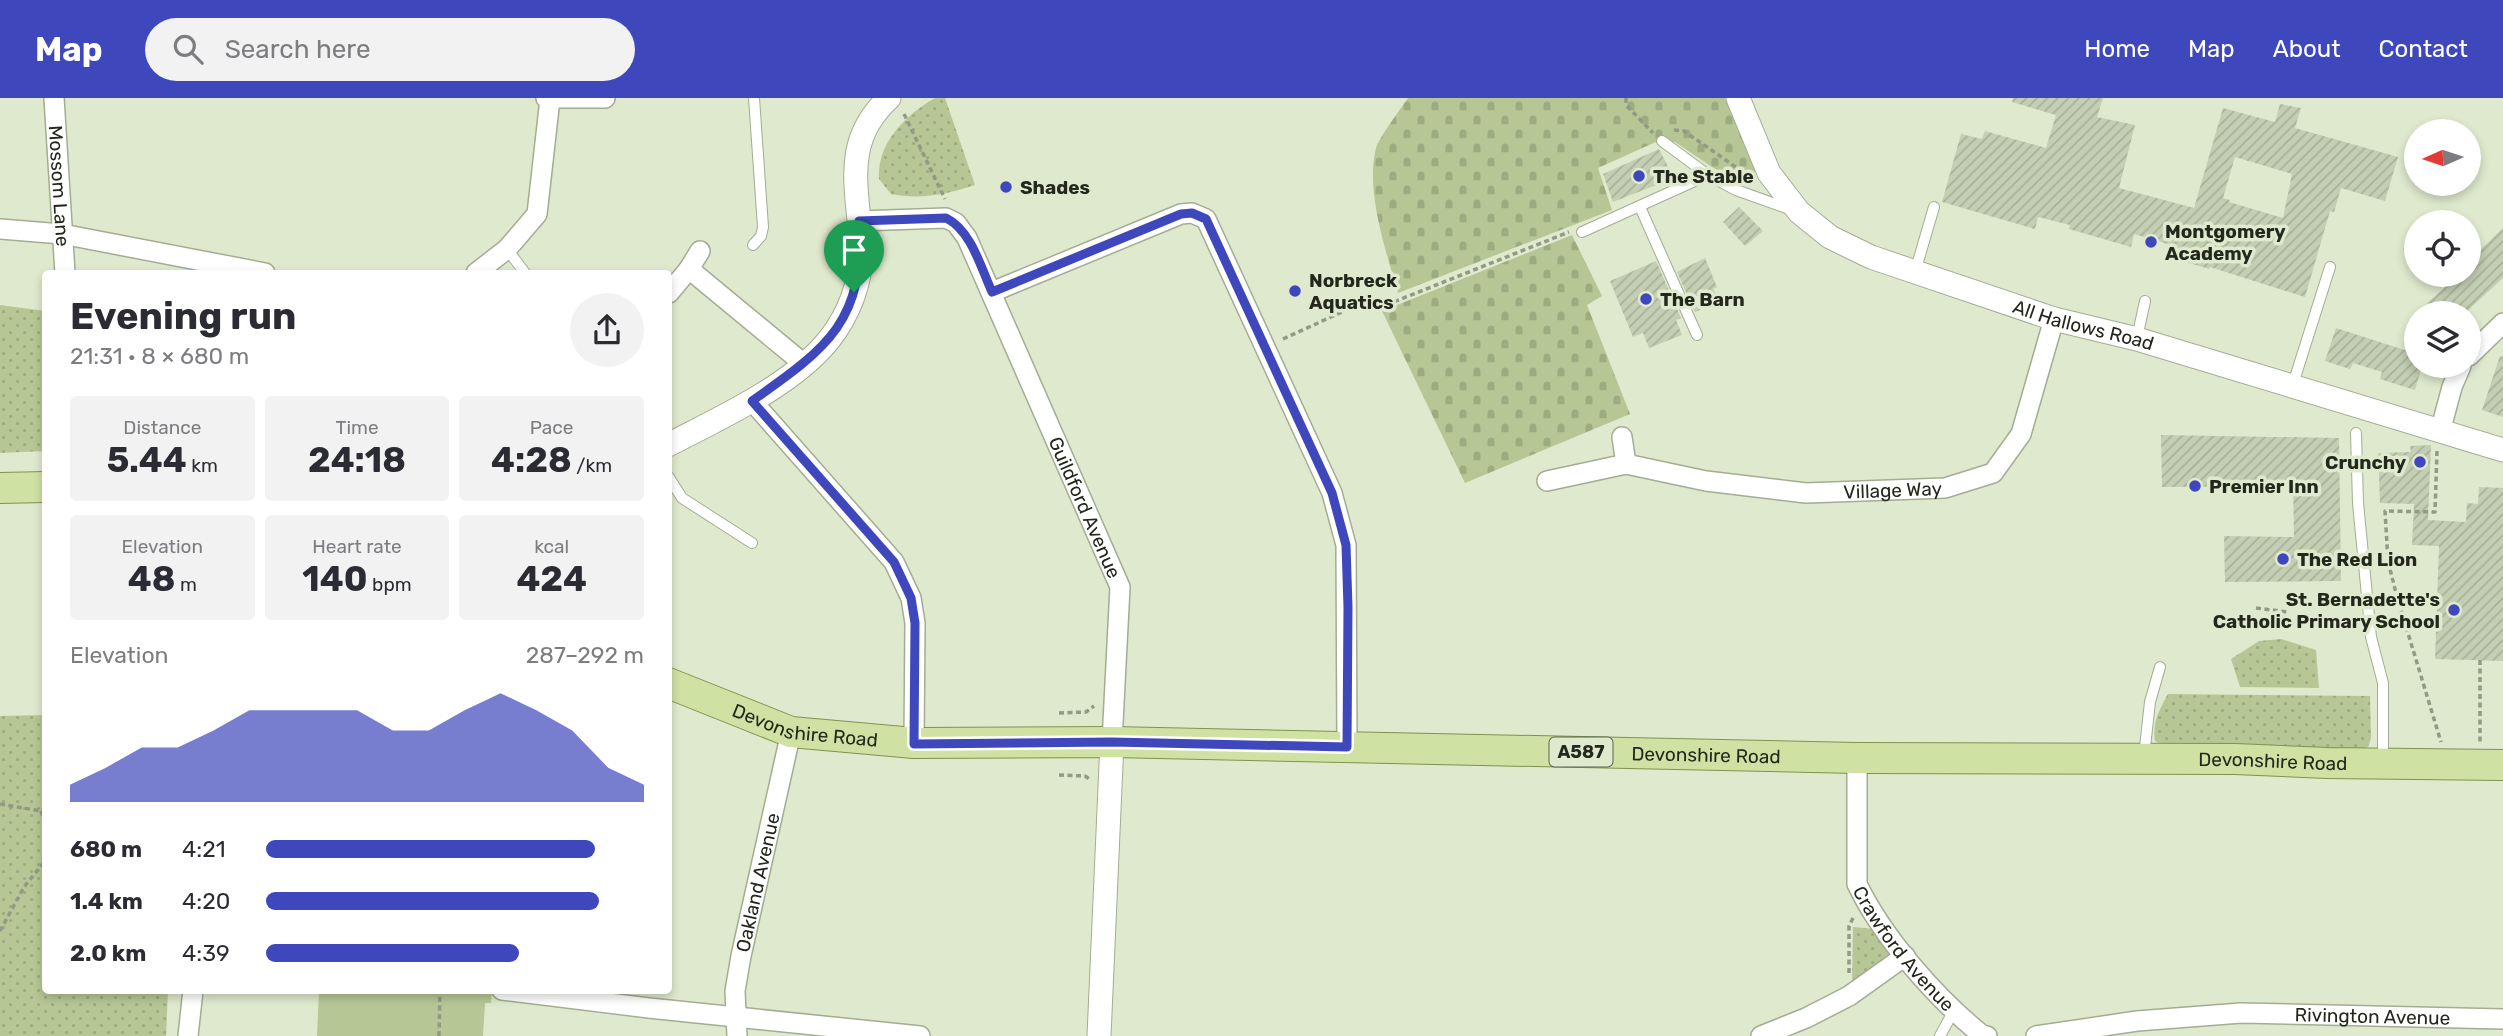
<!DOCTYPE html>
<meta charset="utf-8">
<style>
body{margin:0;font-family:Rubik,sans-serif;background:#f2f2f3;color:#2b2b33;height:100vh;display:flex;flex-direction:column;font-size:26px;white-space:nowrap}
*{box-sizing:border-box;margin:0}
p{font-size:23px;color:#7c7c81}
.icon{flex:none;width:38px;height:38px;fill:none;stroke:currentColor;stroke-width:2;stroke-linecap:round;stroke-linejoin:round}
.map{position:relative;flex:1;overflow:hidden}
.drawer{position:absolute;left:42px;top:172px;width:630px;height:724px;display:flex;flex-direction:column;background:#fff;border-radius:7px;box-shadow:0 4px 10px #0003}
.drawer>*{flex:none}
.needle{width:46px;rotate:267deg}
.fabs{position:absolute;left:2404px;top:21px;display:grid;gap:14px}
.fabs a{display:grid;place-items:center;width:77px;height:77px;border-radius:50%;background:#fff;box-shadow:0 4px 10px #0003;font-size:35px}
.pin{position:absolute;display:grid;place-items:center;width:60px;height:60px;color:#fff;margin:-72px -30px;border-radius:50% 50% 50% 0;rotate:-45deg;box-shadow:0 0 7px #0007}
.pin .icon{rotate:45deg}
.round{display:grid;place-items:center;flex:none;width:74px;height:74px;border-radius:37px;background:#f2f2f3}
.head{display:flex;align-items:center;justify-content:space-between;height:119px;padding:0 28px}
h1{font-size:38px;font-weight:700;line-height:52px}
.figures{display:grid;grid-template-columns:repeat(3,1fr);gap:10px;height:119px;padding:7px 28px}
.figures div{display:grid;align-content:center;border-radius:7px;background:#f2f2f3;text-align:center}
.figures b{font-size:35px;font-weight:700}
.figures small{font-size:19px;font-weight:400}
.figures p{font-size:19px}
.chart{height:196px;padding:14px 28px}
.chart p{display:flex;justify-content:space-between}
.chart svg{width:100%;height:126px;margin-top:7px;fill:#3e48bc;opacity:.7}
ul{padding:0 28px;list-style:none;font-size:23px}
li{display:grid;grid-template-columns:112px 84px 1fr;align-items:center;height:52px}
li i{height:18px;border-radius:9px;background:#3e48bc}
header{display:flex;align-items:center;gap:42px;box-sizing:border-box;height:98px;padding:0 35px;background:#3e48bc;color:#fff}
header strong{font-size:33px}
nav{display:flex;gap:38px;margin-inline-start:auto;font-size:24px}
.search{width:490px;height:63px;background:#f2f2f3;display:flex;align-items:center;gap:18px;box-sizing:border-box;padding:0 24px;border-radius:38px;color:#7c7c81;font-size:26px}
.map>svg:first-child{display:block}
.green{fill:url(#green-dots)}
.cemetery{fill:url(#cemetery-stones)}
.pitch{fill:#b6c795}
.building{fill:url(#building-hatch);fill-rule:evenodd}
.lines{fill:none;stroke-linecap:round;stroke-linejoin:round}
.service-casing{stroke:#a3ad93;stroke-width:12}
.minor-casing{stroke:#a3ad93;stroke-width:22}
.tertiary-casing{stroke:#a3ad93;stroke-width:25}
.primary-casing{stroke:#7e944d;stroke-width:32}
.path{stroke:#929984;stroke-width:3.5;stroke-dasharray:5 3.5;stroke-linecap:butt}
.service{stroke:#fff;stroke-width:10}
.minor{stroke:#fff;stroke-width:19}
.tertiary{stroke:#fff;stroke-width:23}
.primary{stroke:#cfe2a4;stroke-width:30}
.route-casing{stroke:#fff;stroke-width:14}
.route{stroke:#3e48bc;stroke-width:9}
.poi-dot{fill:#3e48bc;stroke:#dfe9cd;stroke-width:2.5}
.labels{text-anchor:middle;stroke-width:7;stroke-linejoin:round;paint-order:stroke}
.shield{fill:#dfe9cd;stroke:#5b6151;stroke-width:2}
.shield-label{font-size:18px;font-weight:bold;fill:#23271c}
.poi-label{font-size:19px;font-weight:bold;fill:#23271c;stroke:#dfe9cd;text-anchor:start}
.street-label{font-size:19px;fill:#23271c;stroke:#dfe9cd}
</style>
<header>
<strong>Map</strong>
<div class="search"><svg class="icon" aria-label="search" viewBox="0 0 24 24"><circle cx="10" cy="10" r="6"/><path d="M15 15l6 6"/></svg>Search here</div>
<nav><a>Home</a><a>Map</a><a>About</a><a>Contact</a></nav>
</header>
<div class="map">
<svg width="2503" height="938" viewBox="0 0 2503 938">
<defs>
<pattern id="green-dots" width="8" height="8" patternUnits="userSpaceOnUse" patternTransform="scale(1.75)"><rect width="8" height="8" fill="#b6c795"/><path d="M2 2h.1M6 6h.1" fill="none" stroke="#9cab80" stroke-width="1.8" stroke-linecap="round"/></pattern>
<pattern id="cemetery-stones" width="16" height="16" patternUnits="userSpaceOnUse" patternTransform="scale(1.75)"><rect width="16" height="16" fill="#b6c795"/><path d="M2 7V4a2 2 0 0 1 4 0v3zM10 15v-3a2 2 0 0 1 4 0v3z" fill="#9cab80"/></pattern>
<pattern id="building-hatch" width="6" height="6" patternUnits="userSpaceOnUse" patternTransform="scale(1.75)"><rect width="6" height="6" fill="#c4ceb3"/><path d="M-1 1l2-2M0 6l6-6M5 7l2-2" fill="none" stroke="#a8b199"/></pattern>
</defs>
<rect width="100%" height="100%" fill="#dfe9cd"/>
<!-- green -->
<path class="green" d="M935,0h10l30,87c-27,9 -55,15 -84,9l-12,-15c-2,-37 27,-64 56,-81z
M0,207l45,6v140l-45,2z
M2281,541l35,11 3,38 -79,-1 -9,-28 28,-18z
M2168,596l202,2 1,42 -3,9 -11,3 -193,-5 -9,-4c-3,-18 4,-31 13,-47z
M45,617l1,275 122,1 -2,45h-166v-320z
M1853,829l20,2 19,24 -1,6 -39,29z"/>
<!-- cemetery -->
<path class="cemetery" d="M1408,0h317l31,73 -14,13 -30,-17 -37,-25 -17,-1 -60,27 14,42 -214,83c-12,-42 -33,-102 -22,-145 2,-9 26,-41 32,-50z
M1572,137l30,61 -15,9 43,109 -165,69 -83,-172z"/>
<!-- pitch -->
<path class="pitch" d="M319,893v-1l173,1 -1,12h-6l-2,33h-166z"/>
<!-- building -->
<path class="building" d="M2013,0h90l-6,19 38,8 -16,63 75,20 29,-100 52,14 5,-18 21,4 -6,20 103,29 -13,44 -44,-13 -7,24 -4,-1 -25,86 -95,-30 -1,2 -39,-12 4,-11 -40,-12 -3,13 -62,-18 1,-4 -32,-8 -3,12 -93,-27 19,-68 21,5 3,-8 61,17 10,-33 -44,-13zM2235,59l57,17 -9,44 -54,-16 1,-2 -7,-2z
M1659,51l15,29 -61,24 -10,-28z
M1739,109l24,24 -18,15 -22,-24z
M2503,130v50l-38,35h-49l35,-31 -7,-7h25v-14z
M1705,160l12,29 -4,2 7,12 -25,11 -18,-40z
M1656,163l25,57 -5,2 6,15 -33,13 -6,-15 -10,4 -23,-56z
M2336,230l81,26v12h5l-7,24 -35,-11 2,-7 -29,-9 -3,6 -25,-8z
M2500,258l3,1v60l-21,-7z
M2161,337l178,3 2,143 -116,1 -1,-46 70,1 -1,-51 -131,1z
M2431,347l-3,75 38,2 1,-19 11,1 1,-17 24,1v173l-68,-2 4,-113 -27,-1 2,-41 -34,-1 -2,-50 33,-1 -1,-6z"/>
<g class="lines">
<!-- service casing -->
<g class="service-casing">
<path id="service" d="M1662,43l46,34
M1640,109l57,128
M1582,134l126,-57 28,15 56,20
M753,147l8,-9 2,-9 -9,-129
M507,151l18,24
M1915,174l19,-65
M2137,240l8,-37
M2293,286l37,-117
M2356,335l2,70 13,134 12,46v77
M668,378l14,22 70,45
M2144,658l6,-54 10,-35
M1940,938l13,-24"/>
</g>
<!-- minor casing -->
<g class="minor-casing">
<g id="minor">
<path id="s1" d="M54,0l11,175"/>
<path d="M546,0h59"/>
<path id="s2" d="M859,123l87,-3 10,5 11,15 153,349 -8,155"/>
<path d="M0,131l62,5 203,39"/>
<path d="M689,171l11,-18"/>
<path d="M476,175l31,-24 30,-35 13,-115"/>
<path d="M992,194l189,-78 11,-1 14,6 126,274 14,52 1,202"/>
<path d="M669,195l20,-24 115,95"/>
<path d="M2469,258l34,-33"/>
<path d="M752,303l142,161 17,36 4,25 -1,120"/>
<path d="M2440,334l12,-45 9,-21"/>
<path d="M1622,339l4,27"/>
<path id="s3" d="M1547,383l79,-17 80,17 100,12 139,-5 48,-15 28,-39 33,-115"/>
<path id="s4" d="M1857,660v126c26,54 79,114 125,151l5,1"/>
<path d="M502,892l147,18 271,28"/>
<path d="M188,938l5,-46"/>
<path id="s5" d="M737,938l-2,-45 6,-35 50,-224"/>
<path d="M1761,938l45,-18 43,-22 56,-40"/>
<path id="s6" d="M2036,938l101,-15 104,-8 262,6"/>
</g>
</g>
<!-- tertiary casing -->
<g class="tertiary-casing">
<g id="tertiary">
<path id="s7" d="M1738,0l31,75 30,39 31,25 41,20 183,62 83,20 366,111"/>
<path d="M668,347c52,-27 123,-59 160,-104 21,-26 34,-60 33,-93 -2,-57 -21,-105 28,-150"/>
<path d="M1099,938l13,-294"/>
</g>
</g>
<!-- primary casing -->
<g class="primary-casing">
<g id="primary">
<path d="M0,390l46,-1"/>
<path id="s8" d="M668,585l123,49 123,11 198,-1 745,16 378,1 92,4 176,2"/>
</g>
</g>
<!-- path -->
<path class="path" d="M1626,0v7l27,28
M904,16l41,85
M1674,32l10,1 56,39
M1283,241l74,-34 34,-2 178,-71
M2437,353l-2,61 -50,-1 3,50 9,36 44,145
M2256,510l32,4
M2480,562v82
M1059,615l27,-1 8,-6
M1059,677l26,1 6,4
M0,706l41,7 5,-2
M41,713l5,14
M0,833l24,-44 22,-27
M1849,875v-47l4,-8
M439,938l1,-46"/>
<!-- service -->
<use href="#service" class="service"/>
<!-- minor -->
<use href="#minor" class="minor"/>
<!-- tertiary -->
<use href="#tertiary" class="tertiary"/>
<!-- primary -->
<use href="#primary" class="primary"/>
</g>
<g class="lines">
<!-- route casing -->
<g class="route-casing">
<path id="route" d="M1192,115l14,6 126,274 14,52 2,62 -1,140 -235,-5 -198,2 1,-121 -4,-25 -17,-36 -142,-161c75,-53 114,-80 107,-180l87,-3c25,12 35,50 46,74l189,-78z"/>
</g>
<!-- route -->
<use href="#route" class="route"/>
</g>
<!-- markers -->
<g class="poi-dot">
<circle cx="1639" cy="78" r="7"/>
<circle cx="1006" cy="89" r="7"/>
<circle cx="2151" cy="144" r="7"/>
<circle cx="1295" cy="193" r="7"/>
<circle cx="1646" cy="201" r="7"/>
<circle cx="2420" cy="364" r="7"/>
<circle cx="2195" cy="388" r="7"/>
<circle cx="2283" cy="461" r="7"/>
<circle cx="2454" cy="512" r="7"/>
</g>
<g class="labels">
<!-- shield labels -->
<rect class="shield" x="1549.5" y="639.5" width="63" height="29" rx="5"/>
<g class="shield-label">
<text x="1581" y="660">A587</text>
</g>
<!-- poi labels -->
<g class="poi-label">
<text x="1653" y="85">The Stable</text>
<text x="1020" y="96">Shades</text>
<text x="2165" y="140">Montgomery<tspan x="2165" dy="22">Academy</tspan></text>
<text x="1309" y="189">Norbreck<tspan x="1309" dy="22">Aquatics</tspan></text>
<text x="1660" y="208">The Barn</text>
<text x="2406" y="371" text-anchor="end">Crunchy</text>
<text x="2209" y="395">Premier Inn</text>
<text x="2297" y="468">The Red Lion</text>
<text x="2440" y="508" text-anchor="end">St. Bernadette's<tspan x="2440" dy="22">Catholic Primary School</tspan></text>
</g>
<!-- street labels -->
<g class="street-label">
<text dy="7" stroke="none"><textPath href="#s1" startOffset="88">Mossom Lane</textPath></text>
<text dy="7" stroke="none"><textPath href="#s7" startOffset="439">All Hallows Road</textPath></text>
<text dy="7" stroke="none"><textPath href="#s3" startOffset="350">Village Way</textPath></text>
<text dy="7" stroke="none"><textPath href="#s2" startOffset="411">Guildford Avenue</textPath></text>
<text dy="7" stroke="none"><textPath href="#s8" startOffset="145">Devonshire Road</textPath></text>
<text dy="7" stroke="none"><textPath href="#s8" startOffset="1048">Devonshire Road</textPath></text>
<text dy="7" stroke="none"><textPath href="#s8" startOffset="1615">Devonshire Road</textPath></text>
<text dy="7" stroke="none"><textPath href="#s5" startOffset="156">Oakland Avenue</textPath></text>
<text dy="7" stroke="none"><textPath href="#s4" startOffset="206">Crawford Avenue</textPath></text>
<text dy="7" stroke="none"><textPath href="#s6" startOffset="338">Rivington Avenue</textPath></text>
</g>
</g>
</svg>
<div class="fabs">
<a><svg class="needle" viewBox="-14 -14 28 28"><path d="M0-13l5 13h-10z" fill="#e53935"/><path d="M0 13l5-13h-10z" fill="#7c7c81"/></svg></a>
<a><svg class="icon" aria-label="locate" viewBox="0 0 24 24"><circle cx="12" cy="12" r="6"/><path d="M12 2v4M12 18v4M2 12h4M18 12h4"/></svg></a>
<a><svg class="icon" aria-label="layers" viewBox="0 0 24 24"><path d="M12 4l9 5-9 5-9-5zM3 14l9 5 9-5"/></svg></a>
</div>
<div class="pin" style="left:854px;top:194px;background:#1e9e55"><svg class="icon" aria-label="arrive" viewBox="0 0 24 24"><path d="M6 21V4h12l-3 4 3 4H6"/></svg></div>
<section class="drawer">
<div class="head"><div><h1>Evening run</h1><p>21:31 · 8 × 680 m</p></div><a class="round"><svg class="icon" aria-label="share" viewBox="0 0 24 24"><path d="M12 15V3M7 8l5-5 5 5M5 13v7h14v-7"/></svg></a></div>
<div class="figures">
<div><p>Distance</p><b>5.44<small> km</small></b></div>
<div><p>Time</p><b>24:18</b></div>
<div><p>Pace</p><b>4:28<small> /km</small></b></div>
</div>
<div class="figures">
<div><p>Elevation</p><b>48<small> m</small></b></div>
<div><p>Heart rate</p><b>140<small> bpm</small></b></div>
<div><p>kcal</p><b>424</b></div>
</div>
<div class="chart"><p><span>Elevation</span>287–292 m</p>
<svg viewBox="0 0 160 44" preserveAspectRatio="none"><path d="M0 44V38L10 32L20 25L30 25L40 19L50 12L60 12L70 12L80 12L90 19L100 19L110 12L120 6L130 12L140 19L150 32L160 38V44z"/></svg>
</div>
<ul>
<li><b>680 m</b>4:21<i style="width:87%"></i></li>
<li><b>1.4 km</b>4:20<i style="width:88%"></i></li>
<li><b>2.0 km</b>4:39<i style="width:67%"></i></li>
</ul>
</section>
</div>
